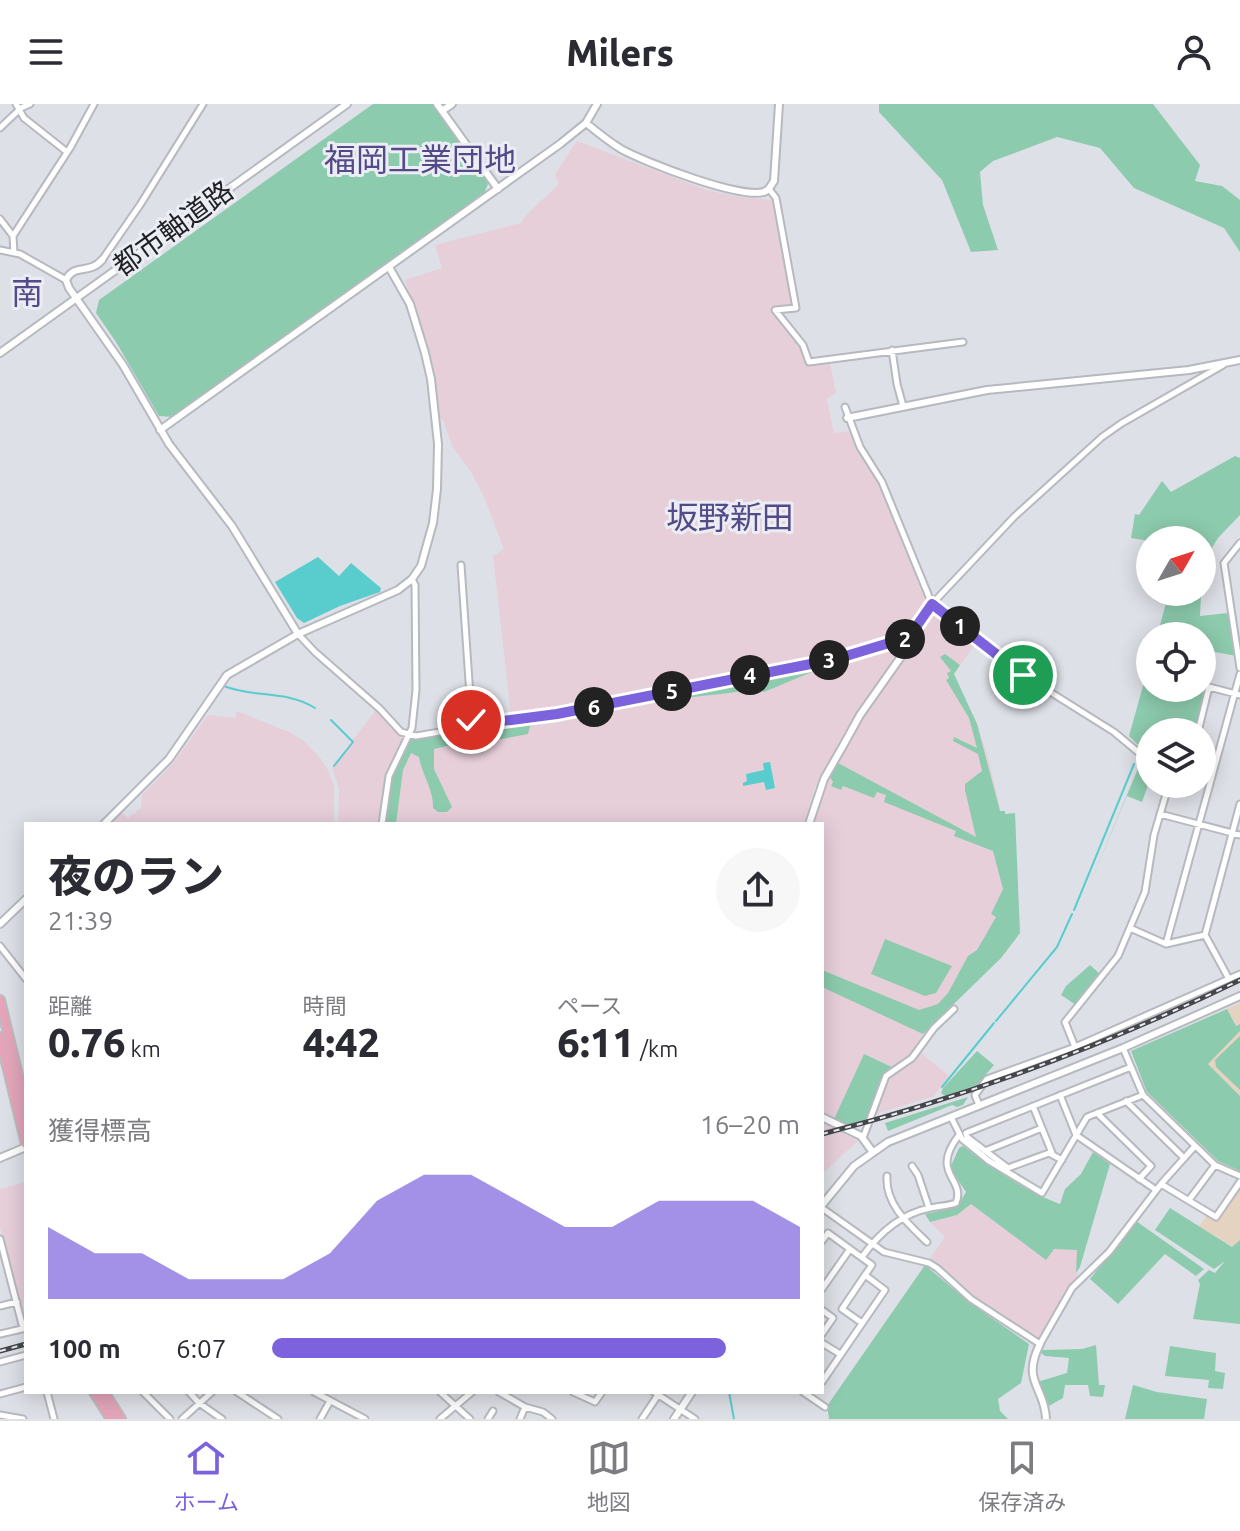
<!DOCTYPE html>
<html lang="ja">
<meta charset="utf-8">
<style>
body{margin:0;font-family:Ubuntu,"Noto Sans JP",sans-serif;background:#f7f7f7;color:#2b2b33;height:100vh;display:flex;flex-direction:column;font-size:30px;white-space:nowrap}
*{box-sizing:border-box;margin:0}
p{font-size:26px;color:#7c7c81}
.icon{flex:none;width:44px;height:44px;fill:none;stroke:currentColor;stroke-width:2;stroke-linecap:round;stroke-linejoin:round}
.map{position:relative;flex:1;overflow:hidden}
.sheet{position:absolute;left:24px;top:718px;width:800px;height:572px;display:flex;flex-direction:column;background:#fff;border-radius:0px;box-shadow:0 4px 20px #0003}
.sheet>*{flex:none}
.needle{width:52px;rotate:51deg}
.fabs{position:absolute;left:1136px;top:422px;display:grid;gap:16px}
.fabs a{display:grid;place-items:center;width:80px;height:80px;border-radius:50%;background:#fff;box-shadow:0 4px 20px #0003;font-size:40px}
.pin{position:absolute;display:grid;place-items:center;width:68px;height:68px;color:#fff;margin:-34px;border:4px solid #fff;border-radius:50%;box-shadow:0 2px 8px #0007}
.km{position:absolute;width:40px;height:40px;margin:-20px;border-radius:50%;background:#222;color:#fff;font-size:22px;line-height:40px;text-align:center}
.round{display:grid;place-items:center;flex:none;width:84px;height:84px;border-radius:42px;background:#f7f7f7}
.overview{display:flex;align-items:center;justify-content:space-between;height:136px;padding:0 24px}
h1{font-size:44px;font-weight:800;line-height:60px}
.figures{display:grid;grid-template-columns:repeat(3,1fr);gap:12px;height:136px;padding:8px 24px}
.figures div{display:grid;align-content:center}
.figures b{font-size:40px;font-weight:800}
.figures small{font-size:22px;font-weight:400}
.figures p{font-size:22px}
.chart{height:224px;padding:16px 24px}
.chart p{display:flex;justify-content:space-between}
.chart svg{width:100%;height:144px;margin-top:8px;fill:#7d62dd;opacity:.7}
ul{padding:0 24px;list-style:none;font-size:26px}
li{display:grid;grid-template-columns:128px 96px 1fr;align-items:center;height:60px}
li i{height:20px;border-radius:10px;background:#7d62dd}
header{display:flex;justify-content:space-between;align-items:center;height:104px;padding:0 24px;background:#fff;font-size:36px;font-weight:800}
.menu{display:flex;justify-content:space-around;align-items:center;height:112px;border-top:2px solid #e1e1e2;background:#fff;font-size:22px;color:#7c7c81}
.menu a{display:grid;justify-items:center;gap:4px}
.menu .active{color:#7d62dd}
.map>svg:first-child{display:block}
.industrial{fill:#e7cfda}
.education{fill:#e5d3c2}
.green{fill:#8dcbae}
.water{fill:#59cdcd}
.lines{fill:none;stroke-linecap:round;stroke-linejoin:round}
.stream{stroke:#59cdcd;stroke-width:2}
.minor-casing{stroke:#b6b9bf;stroke-width:9}
.tertiary-casing{stroke:#b6b9bf;stroke-width:10}
.primary-casing{stroke:#bcbcbd;stroke-width:12}
.minor{stroke:#fff;stroke-width:5}
.tertiary{stroke:#fff;stroke-width:6}
.primary{stroke:#e5a4b9;stroke-width:8}
.rail-casing{stroke:#46474b;stroke-width:5}
.rail{stroke:#ebedf4;stroke-width:2;stroke-dasharray:6;stroke-linecap:butt}
.route-casing{stroke:#fff;stroke-width:16}
.route{stroke:#7d62dd;stroke-width:10}
.labels{text-anchor:middle;stroke-width:6;stroke-linejoin:round;paint-order:stroke}
.street-label{font-size:28px;fill:#1f2023;stroke:#ebedf4}
.quarter-label{font-size:32px;fill:#554a88;stroke:#ebedf4}
</style>
<header><svg class="icon" aria-label="menu" viewBox="0 0 24 24"><path d="M4 6h16M4 12h16M4 18h16"/></svg>Milers<svg class="icon" aria-label="person" viewBox="0 0 24 24"><circle cx="12" cy="8" r="4"/><path d="M4 21q1-7 8-7t8 7"/></svg></header>
<div class="map">
<svg width="1240" height="1315" viewBox="0 0 1240 1315">
<rect width="100%" height="100%" fill="#dee0e7"/>
<!-- industrial -->
<path class="industrial" d="M577,37l130,49 27,6 38,4 2,2 20,105 -12,3v11l20,27 5,17 23,-2 6,30 -9,6 7,34 15,-2 29,51 47,118 -21,36 -95,25 -237,46 -61,10 -18,-161 11,-7 -20,-52 -13,-25 -19,-26 -9,-26 -5,-3 -4,-45 -29,-92 37,-12 -7,-23 86,-22 6,-9 32,-30 -4,-10z
M934,506l42,33 -22,31 23,50 11,33 12,51 5,45 15,80 -19,25 -78,76 -12,19 -17,15 -30,-14 -30,65 -12,-6v-289h-8l16,-47 32,-57 53,-75z
M904,539l-58,87 -31,57 -10,37h-420l7,-46 19,-38 159,-25 242,-48z
M376,606l27,29 -18,42 -5,43h-42l1,-35 -7,-22z
M237,607l52,21 14,8 18,19 8,13 5,14v38h-225l13,-12 6,6 13,-10 1,-13 31,-32 35,-48 27,3z
M921,949l28,23 -15,20 -58,18 9,-31z
M822,1018l36,19 -36,33z
M26,1078v141l-26,-95v-39z
M971,1100l75,55 8,-10 24,1 -2,23 3,7 -14,13 -22,42 -8,3 -39,-25 -67,-53 16,-23 -15,-15 27,-7z"/>
<!-- education -->
<path class="education" d="M1240,899v93l-40,-40 -13,-29z
M1240,1082v54l-7,7 -34,-21 8,-11 9,5z"/>
<!-- green -->
<path class="green" d="M373,0h60l53,75 2,5 -4,10 -312,223 -13,-1 -43,-74 -20,-29 3,-13z
M879,0h274l47,61 -5,16 27,5 18,14v52l-16,-24 -90,-40 -34,-40 -43,-11 -64,24 -13,11 3,33 15,45 -27,2 -29,-72 -63,-68z
M1235,352l5,2v57l-22,23 -16,26v-24l-52,1 -19,-3 4,-24 4,1 23,-34 9,11z
M1202,476l2,10 -3,6 -1,20 28,-3 8,43 -21,-4 -20,80h-45v25l-21,-21 21,-75v27h52v-52h-45l12,-44h33z
M945,550l15,11 -6,9 23,50 23,87h5v3l10,-1 5,120 -19,25 -78,76 -101,-47v-17l97,40 19,-6 10,-11 20,-37 9,-6 19,-33 -5,-3 12,-25 -10,-38 -39,-15 2,-5 -72,-29 2,-7 -9,-3 -3,6 -31,-12 -2,4 -10,-4 2,-4 -3,-5 8,-14 138,74 -11,-47v-6l17,-13 -4,-17 -25,-13 1,-4 23,11 -8,-30 -23,-38 3,-2 -2,-5 4,-2 -11,-14z
M817,562l2,3 -55,23c-15,-5 -27,1 -43,2 -64,6 -128,19 -191,32l-2,8 -31,6 -11,-5 -24,12 -7,-3 -21,5v20l18,38 -5,5h-9l-5,-4c1,-18 -11,-33 -14,-51l-8,-4 -8,17 -7,54h-11l7,-46 19,-38 159,-25z
M1142,655l8,6v15l-8,22 -15,-6 -41,97z
M885,835l67,27 -16,27 -11,3 -54,-22z
M1090,861l10,9 -24,31 -15,-10 5,-9z
M1227,905l9,17 4,-2v7l-32,33 32,32v75l-22,-10 -71,-69 -16,-41z
M1240,932v54l-24,-23 -1,-7z
M977,947l17,14 -17,20 -32,11 -4,-3 2,-5z
M864,950l30,14 -13,11 -13,41 -19,5 -15,-6z
M968,993l-5,8 -6,2 -5,-2 -64,26 -3,-8z
M963,1042c29,22 62,45 97,58l5,-15 16,-15 12,-22 17,12 -30,103 -4,6 1,-23 -23,-1 -8,11 -75,-56 -14,11 -27,7 -5,-8 32,-7 9,-15 -16,-24 9,-20z
M1170,1104l62,39 8,-7v84l-47,-5 7,-35 -2,-4 11,-10 6,3 10,-12 -11,8 -59,-39z
M1136,1117l68,48 -8,7 -31,-22 -47,50 -28,-25z
M925,1161l45,38 59,41 -8,39 -23,16 2,12 8,8h-179l-2,-13z
M1096,1241l3,40h6l-2,12 -13,-1 -2,-11h-23l-2,13 -14,8 -12,-24 30,-9 2,-15 -24,-2 -4,-3 2,-3 39,-1z
M1170,1242l46,7 -1,18 10,2 -2,16 -15,-1 1,-8 -44,-4z
M1133,1281l24,7 50,7 -3,20h-79z"/>
<!-- water -->
<path class="water" d="M318,453l21,19 12,-13 30,25 -1,4 -40,14 -36,17 -7,-5 -22,-36z
M770,658l5,26 -9,2 -2,-8 -21,4v-3l4,-2 -1,-7 18,-4 -1,-7z"/>
<g class="lines">
<!-- stream -->
<path class="stream" d="M224,582c29,12 63,4 91,22
M331,616l22,22 -19,24
M1074,806l60,-146
M996,917l61,-74 15,-33
M942,983l52,-64
M729,1288l5,27"/>
<!-- minor casing -->
<g class="minor-casing">
<path id="minor" d="M16,0l8,14 43,34
M0,24l21,-20 9,-4
M769,85l7,9 20,110 -21,2 28,35 6,17 154,-20
M0,115l13,17 1,17
M13,132l57,-88 24,-44
M0,146l20,4 46,26
M102,156l38,-55 63,-101
M892,246l5,34 6,22
M845,303l15,40 22,35 50,122 91,71 91,57 36,30
M1240,439l-16,20 16,105
M461,461l11,160
M932,500l82,-87 88,-80 20,-14 101,-58
M298,530l17,18 65,57 21,23 15,4 229,-39 191,-38 66,-19 9,-5
M1198,628l11,-45 31,8
M1160,710l80,21
M382,720l7,-48 23,-48 4,-38 -1,-105 -3,-6
M1130,824l36,16 39,-9
M1166,840l74,-270
M0,842l26,33
M1229,875l-24,-44 35,-131
M1075,943l-10,-25 53,-66 27,-64 9,-57 15,-51
M1123,944l20,47 72,70 25,11
M1060,991l16,40 80,55
M1126,997l58,57
M979,1001l-4,-10 12,-16 88,-32 165,-73
M1033,1002l19,47
M1097,1009l54,53 -12,13
M951,1013l11,22 27,22 53,32 45,-76 56,-22
M863,1034l23,-62 26,-18 22,-30 20,-19
M985,1047l57,-23
M1062,1056l-13,-7 -41,15 -41,-31 -1,-4 165,-66
M912,1062l6,9 11,33
M887,1072c-2,28 21,48 40,66
M1161,1080l55,33 24,-35
M1189,1096l26,-35
M822,1104l62,44 45,11 8,5 34,31 69,45 32,-56 37,-36 52,-68 34,-38
M0,1135l23,89
M822,1137l6,-8 44,32 -7,10 20,15 -63,92
M862,1153c17,-24 38,-43 68,-49 9,-2 18,-2 26,-5 10,-25 -27,-29 3,-68
M822,1185l28,-40
M0,1202l17,-4
M822,1206l11,8 -11,16
M862,1219l-20,-14 23,-34
M0,1230l26,-6
M822,1239l18,11
M0,1258l26,-7
M47,1288l7,27
M143,1288l27,27
M189,1288l10,11 23,16
M237,1288l41,27
M314,1288l51,27
M440,1288l30,27
M499,1288l26,15 -5,12
M573,1288l22,10 7,-10
M654,1288l41,27
M803,1288l22,15
M0,1290l26,-7
M525,1303l18,5 9,7
M0,1311l23,4
M182,1315l30,-27
M320,1315l10,-18
M440,1315l32,-27
M488,1315l5,-8
M642,1315l16,-24"/>
</g>
<!-- tertiary casing -->
<g class="tertiary-casing">
<path id="tertiary" d="M437,0l61,85
M442,7l10,-7
M586,19c11,9 22,18 35,26 21,12 125,53 145,42 4,-2 5,-6 8,-10l5,-77
M102,156c-13,15 -28,3 -36,20l3,8 54,77 46,79 63,82 66,108
M0,249l347,-249
M847,314l140,-28 202,-20 51,-10
M160,326l400,-286 26,-21 11,-19
M104,720l65,-65 58,-84 71,-41 100,-44 14,-11 9,-13 12,-43 4,-34 1,-45 -7,-65 -6,-26 -15,-49 -21,-37
M809,720l15,-45 20,-35 16,-29 50,-71 2,-9 20,-31
M0,820l26,-25
M822,1013l39,19 11,15
M0,1054l26,-11
M822,1101l32,-39 34,-24 235,-94 117,-52
M1040,1240c-19,38 5,43 6,75
M674,1315l18,-27"/>
</g>
<!-- primary casing -->
<g class="primary-casing">
<path id="primary" d="M0,896l26,108
M0,933l26,107
M94,1288l17,27
M104,1288l17,27"/>
</g>
<!-- minor -->
<use href="#minor" class="minor"/>
<!-- tertiary -->
<use href="#tertiary" class="tertiary"/>
<!-- primary -->
<use href="#primary" class="primary"/>
<!-- rail casing -->
<g class="rail-casing">
<path id="rail" d="M822,1030c144,-37 284,-89 418,-154
M0,1247l26,-7"/>
</g>
<!-- rail -->
<use href="#rail" class="rail"/>
</g>
<g class="lines">
<!-- route casing -->
<g class="route-casing">
<path id="route" d="M471,616l1,5 85,-11 279,-55 73,-22 23,-33 91,71"/>
</g>
<!-- route -->
<use href="#route" class="route"/>
</g>
<g class="labels">
<!-- street labels -->
<g class="street-label">
<text transform="translate(173 124) rotate(-36)" y="10">都市軸道路</text>
</g>
<!-- quarter labels -->
<g class="quarter-label">
<text x="420" y="67">福岡工業団地</text>
<text x="27" y="200">南</text>
<text x="730" y="425">坂野新田</text>
</g>
</g>
</svg>
<div class="fabs">
<a><svg class="needle" viewBox="-14 -14 28 28"><path d="M0-13l5 13h-10z" fill="#e53935"/><path d="M0 13l5-13h-10z" fill="#7c7c81"/></svg></a>
<a><svg class="icon" aria-label="locate" viewBox="0 0 24 24"><circle cx="12" cy="12" r="6"/><path d="M12 2v4M12 18v4M2 12h4M18 12h4"/></svg></a>
<a><svg class="icon" aria-label="layers" viewBox="0 0 24 24"><path d="M12 4l9 5-9 5-9-5zM3 14l9 5 9-5"/></svg></a>
</div>
<div class="pin" style="left:1023px;top:571px;background:#1e9e55"><svg class="icon" aria-label="arrive" viewBox="0 0 24 24"><path d="M6 21V4h12l-3 4 3 4H6"/></svg></div>
<div class="pin" style="left:471px;top:616px;background:#d93025"><svg class="icon" aria-label="check" viewBox="0 0 24 24"><path d="M5 12l5 5 9-10"/></svg></div>
<b class="km" style="left:960px;top:522px">1</b>
<b class="km" style="left:905px;top:535px">2</b>
<b class="km" style="left:829px;top:556px">3</b>
<b class="km" style="left:750px;top:571px">4</b>
<b class="km" style="left:672px;top:587px">5</b>
<b class="km" style="left:594px;top:603px">6</b>
<section class="sheet">
<div class="overview"><div><h1>夜のラン</h1><p>21:39</p></div><a class="round"><svg class="icon" aria-label="share" viewBox="0 0 24 24"><path d="M12 15V3M7 8l5-5 5 5M5 13v7h14v-7"/></svg></a></div>
<div class="figures">
<div><p>距離</p><b>0.76<small> km</small></b></div>
<div><p>時間</p><b>4:42</b></div>
<div><p>ペース</p><b>6:11<small> /km</small></b></div>
</div>
<div class="chart"><p><span>獲得標高</span>16–20 m</p>
<svg viewBox="0 0 160 44" preserveAspectRatio="none"><path d="M0 44V22L10 30L20 30L30 38L40 38L50 38L60 30L70 14L80 6L90 6L100 14L110 22L120 22L130 14L140 14L150 14L160 22V44z"/></svg>
</div>
<ul>
<li><b>100 m</b>6:07<i style="width:86%"></i></li>
</ul>
</section>
</div>
<nav class="menu">
<a class="active"><svg class="icon" aria-label="home" viewBox="0 0 24 24"><path d="M3 11l9-7 9 7M6 9v11h12V9"/></svg>ホーム</a>
<a><svg class="icon" aria-label="map" viewBox="0 0 24 24"><path d="M3 6l6-2 6 2 6-2v14l-6 2-6-2-6 2zM9 4v14M15 6v14"/></svg>地図</a>
<a><svg class="icon" aria-label="saved" viewBox="0 0 24 24"><path d="M7 4h10v16l-5-4-5 4z"/></svg>保存済み</a>
</nav>
